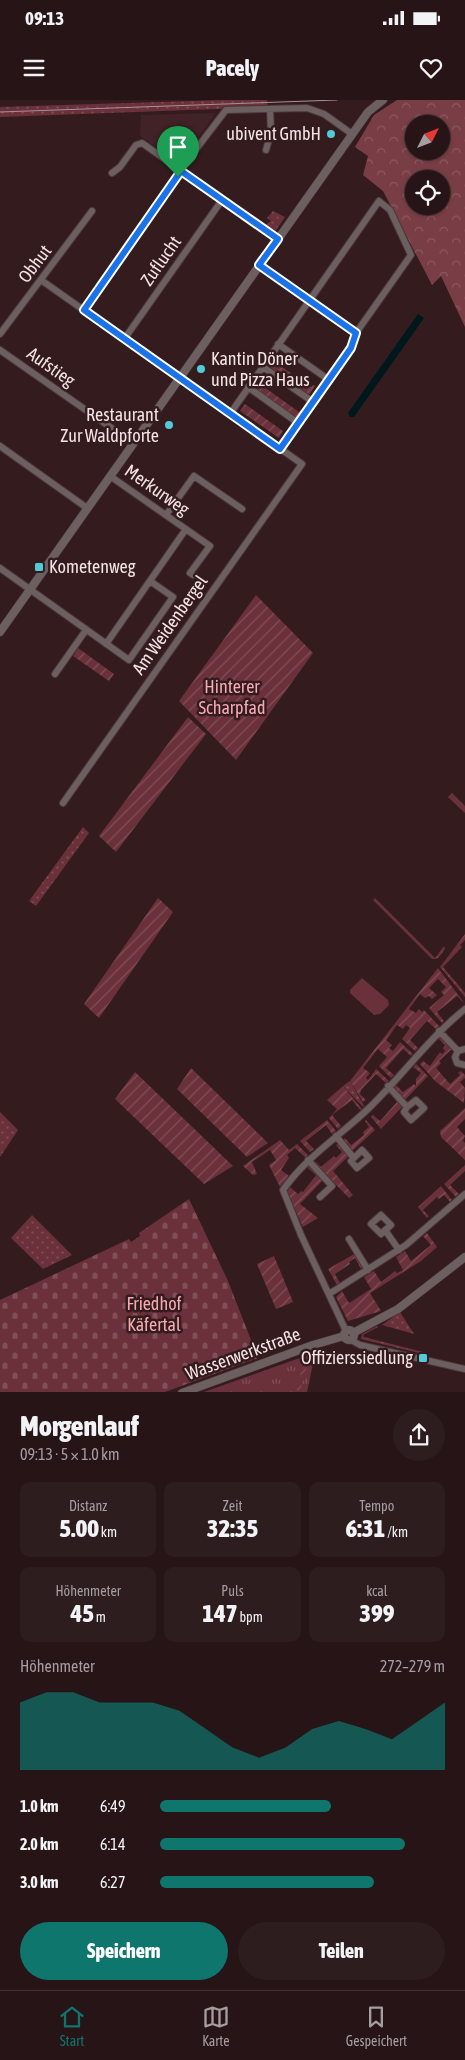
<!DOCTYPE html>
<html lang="de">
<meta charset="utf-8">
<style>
body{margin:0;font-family:"Asap Condensed",sans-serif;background:#2e1d1f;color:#f1f3f6;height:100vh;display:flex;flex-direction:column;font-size:19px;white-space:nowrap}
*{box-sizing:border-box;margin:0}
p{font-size:16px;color:#a49ea1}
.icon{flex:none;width:28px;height:28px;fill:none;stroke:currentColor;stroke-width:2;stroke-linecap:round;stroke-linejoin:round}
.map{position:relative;height:1292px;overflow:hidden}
.details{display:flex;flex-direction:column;background:#261416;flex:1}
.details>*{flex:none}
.needle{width:32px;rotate:48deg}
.fabs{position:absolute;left:405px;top:15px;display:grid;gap:10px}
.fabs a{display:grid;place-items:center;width:45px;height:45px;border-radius:50%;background:#261416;box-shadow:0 1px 4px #0004,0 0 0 1px #423335;font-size:25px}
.pin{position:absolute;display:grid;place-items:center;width:42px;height:42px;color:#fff;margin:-51px -21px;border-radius:50% 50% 50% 0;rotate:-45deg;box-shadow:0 0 5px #0007}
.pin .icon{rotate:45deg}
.round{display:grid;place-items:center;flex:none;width:52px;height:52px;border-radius:26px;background:#2e1d1f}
.summary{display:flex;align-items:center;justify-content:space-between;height:85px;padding:0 20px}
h1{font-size:28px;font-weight:800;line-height:38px}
.figures{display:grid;grid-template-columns:repeat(3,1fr);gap:8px;height:85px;padding:5px 20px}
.figures div{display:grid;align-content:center;border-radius:10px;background:#2e1d1f;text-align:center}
.figures b{font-size:25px;font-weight:800}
.figures small{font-size:14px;font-weight:400}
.figures p{font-size:14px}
.chart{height:140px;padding:10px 20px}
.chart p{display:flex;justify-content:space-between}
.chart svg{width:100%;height:90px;margin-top:5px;fill:#0f766e;opacity:.7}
.primary-button{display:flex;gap:10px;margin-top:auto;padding:10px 20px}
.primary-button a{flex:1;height:58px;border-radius:30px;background:#0f766e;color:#fff;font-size:20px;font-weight:800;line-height:58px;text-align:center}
.primary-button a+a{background:#2e1d1f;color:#f1f3f6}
ul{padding:0 20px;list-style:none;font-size:16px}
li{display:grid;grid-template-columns:80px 60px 1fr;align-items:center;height:38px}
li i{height:12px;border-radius:6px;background:#0f766e}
.status{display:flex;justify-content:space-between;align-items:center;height:35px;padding:0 25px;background:#261416;direction:ltr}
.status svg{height:14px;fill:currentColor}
header{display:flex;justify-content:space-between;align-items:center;height:65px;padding:0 20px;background:#261416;font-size:22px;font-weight:800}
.menu{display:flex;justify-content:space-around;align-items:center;height:70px;border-top:1px solid #423335;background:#261416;font-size:14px;color:#a49ea1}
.menu a{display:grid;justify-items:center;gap:2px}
.menu .selected{color:#0f766e}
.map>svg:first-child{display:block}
.built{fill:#412226}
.grass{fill:url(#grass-dots)}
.forest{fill:url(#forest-crowns);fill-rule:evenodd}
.cemetery{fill:url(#cemetery-stones)}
.park{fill:url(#park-tufts)}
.garden{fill:url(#garden-furrows)}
.pitch{fill:#6b313a}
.water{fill:#00181b}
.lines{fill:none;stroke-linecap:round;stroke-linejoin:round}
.minor-casing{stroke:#4e373a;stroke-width:8}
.tertiary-casing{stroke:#4e373a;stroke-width:9}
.minor{stroke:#6c5f60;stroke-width:6}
.tertiary{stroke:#6c5f60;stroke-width:8}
.tram{stroke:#a59193;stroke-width:1}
.route-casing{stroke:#fff;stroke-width:10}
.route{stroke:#1a73e8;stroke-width:6}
.poi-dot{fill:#52cbd9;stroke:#331b1e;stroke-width:2}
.labels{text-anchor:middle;stroke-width:5;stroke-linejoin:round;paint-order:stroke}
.poi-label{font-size:18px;fill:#f4e3e4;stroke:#331b1e;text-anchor:end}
.street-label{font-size:18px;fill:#f4e3e4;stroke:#331b1e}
.park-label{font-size:18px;fill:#f7aab2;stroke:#331b1e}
</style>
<div class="status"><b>09:13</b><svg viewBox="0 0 49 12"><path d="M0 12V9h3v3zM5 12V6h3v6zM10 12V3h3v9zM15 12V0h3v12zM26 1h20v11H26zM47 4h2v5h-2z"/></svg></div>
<header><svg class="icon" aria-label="menu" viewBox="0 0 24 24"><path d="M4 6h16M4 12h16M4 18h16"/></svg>Pacely<svg class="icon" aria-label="heart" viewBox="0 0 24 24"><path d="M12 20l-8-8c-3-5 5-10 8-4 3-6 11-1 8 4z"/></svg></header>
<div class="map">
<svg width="465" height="1293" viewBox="0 0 465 1293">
<defs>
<pattern id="grass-dots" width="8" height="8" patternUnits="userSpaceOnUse" patternTransform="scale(1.25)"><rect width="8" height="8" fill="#6b313a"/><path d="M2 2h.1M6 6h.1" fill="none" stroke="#814f56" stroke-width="1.8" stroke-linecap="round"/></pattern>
<pattern id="forest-crowns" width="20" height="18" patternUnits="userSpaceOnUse" patternTransform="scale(1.25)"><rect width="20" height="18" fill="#793d45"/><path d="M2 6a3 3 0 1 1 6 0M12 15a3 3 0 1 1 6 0" fill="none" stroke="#8d5960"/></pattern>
<pattern id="cemetery-stones" width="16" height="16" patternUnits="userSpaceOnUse" patternTransform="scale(1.25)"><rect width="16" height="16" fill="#6b313a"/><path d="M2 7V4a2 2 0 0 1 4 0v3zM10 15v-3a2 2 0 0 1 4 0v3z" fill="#814f56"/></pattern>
<pattern id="park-tufts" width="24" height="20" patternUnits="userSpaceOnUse" patternTransform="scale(1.25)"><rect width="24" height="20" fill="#6b313a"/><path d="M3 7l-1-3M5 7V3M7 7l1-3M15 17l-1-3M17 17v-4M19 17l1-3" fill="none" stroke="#814f56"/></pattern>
<pattern id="garden-furrows" width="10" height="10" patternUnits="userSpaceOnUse" patternTransform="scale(1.25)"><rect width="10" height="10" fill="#6b313a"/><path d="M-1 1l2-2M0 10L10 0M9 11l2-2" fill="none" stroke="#814f56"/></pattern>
</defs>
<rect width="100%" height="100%" fill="#331b1e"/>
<!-- built -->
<path class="built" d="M216,13l-36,50 -40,-27 1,-21z"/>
<!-- grass -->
<path class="grass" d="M224,0h43l1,7 -268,10v-10z
M273,111l12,6 -11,16 -10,-7 7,-5 -4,-3z
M452,693l13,13v7l-17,-16z
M83,727l6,6 -53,73 -7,-5z
M375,798l60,60 9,-12 1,3c-4,5 -6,11 -13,10l-59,-59z
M350,981l14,25 -1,1 -20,-21z
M0,1012l18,18 -18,27z
M32,1115l40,40 -29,14 -32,-31z
M400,1212l14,22 -32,-9z
M377,1226l1,1 -15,8 1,2 63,16v2l-66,-16 1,-5z"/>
<!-- forest -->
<path class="forest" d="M397,0h68v227l-24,-51 -9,9 -49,-94 -20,-16 5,-19 -13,-9 19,-32zM414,24h27v27h-27zM414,79h27v27h-27z"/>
<!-- cemetery -->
<path class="cemetery" d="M189,1099l39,82 30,77 -93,34h-165v-92l129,-61 2,3 9,-6 -1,-3z"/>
<!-- park -->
<path class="park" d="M311,1254l3,5 -7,33 -106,1z"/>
<!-- garden -->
<path class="garden" d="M274,257l3,2 -2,3 36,25 2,-2 2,1 -6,9 -41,-29z
M260,284l39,28 2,-3 2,2 -6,8 -41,-29z
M245,304l38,27 -4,7 -39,-27z
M256,495l57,58 -77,107 -57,-59z
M78,548l36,26 -5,7 -36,-25z
M188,617l18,17 -90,118 -17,-16z
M158,798l15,14 -74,106 -15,-14z
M465,834v6l-5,5 2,2 -19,20 22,26v4l-25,-30z
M438,868l27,36 -8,-8 -20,16 7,9 -2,2 -13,-15 15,-13 -3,-3 5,-5 -8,-8 -9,9 8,7 -5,4 -3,-3 -4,2 -5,-4 -11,15 7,4 3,-4 3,3 2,-2 15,16 -3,3 -9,-8 -17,19 8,8 -3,3 -13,-12 8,-11 -4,-3 -3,4 -6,-4 -11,15 6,5 -3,3 4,3 7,-9 13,12 -2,2 -8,-7 -17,19 8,7 -3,3 -12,-12 8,-9 -9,-8 -15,19 7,5 -4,5 2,2 8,-11 13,12 -3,2 -10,-9 -15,16 -1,4 6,6 -3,2 -13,-21z
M441,936l12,12 -14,13 2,2 -5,5 14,16 10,-9 -2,-2 3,-2 4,4v3l-5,4 5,6 -1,15 -29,-22 -15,-17 3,-3 7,5 10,-14 2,2 3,-3 -2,-3 2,-3 -7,-7z
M416,964l12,12 -24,25 -11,-13 3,-3 7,7 11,-8 2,2v-7l5,-6 -8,-6z
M191,968l77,75 -21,14 -70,-68z
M135,972l98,94 -29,18 -89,-85z
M343,986l19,23 -2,1 -8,-10 -20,15 9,11 -3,3 -9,-11 8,-9 -10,-9z
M393,994l10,12 -22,23 -10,-12 2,-2 7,6 17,-19 -5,-6z
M465,1008v11l-8,8 8,9 -2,5 2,2v17l-24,-23 -1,-6z
M327,1020l9,11 -4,3 -6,-9 -20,16 8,8 -4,3 -10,-11z
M366,1020l9,10 -24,22 -9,-11 3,-3 6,7 13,-10 -1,-3 6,-5 -4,-6z
M280,1040l9,10 8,-6 11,11 -3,2 -10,-9 -8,7 2,3 -8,12 8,6 -9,11 -11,-22 7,-5 -6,-10 -18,12 5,12 -4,1 -10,-9z
M339,1043l11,12 -17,16 20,24 -4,3 -34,-35 1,-1 5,5 13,-11 2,2 6,-6 -6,-7z
M310,1065l13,15 -23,24 18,14 -15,9 -16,-35 3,-5 8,7 3,-3 2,1 13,-17 -8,-7z
M465,1065v6l-15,14 9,9 -3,3 -12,-13z
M441,1086l11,14 -2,2 -6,-7 -5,4 -2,-2 -14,13 6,6 -2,2 -9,-11z
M427,1133l10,14 -16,14 -51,32 11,18 -33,10 -12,-24 6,-6 7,12 22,-14 -7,-12 10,-6 7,11 14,-11 2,2 6,-3 -7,-13 9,-6 6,10 20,-16 -8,-9z
M356,1153l9,14 -4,2 -6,-11 -6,4 1,2 -15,10 5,9 -3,2 -9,-16z
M274,1156l19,46 -17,7 -19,-45z
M304,1261l4,1 -8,29 -4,-1z"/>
<!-- pitch -->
<path class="pitch" d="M362,878l26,22 1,5 -9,9 -6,1 -24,-22v-3z
M265,1283l20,5 -1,4h-21z"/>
<!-- water -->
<path class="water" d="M418,214l6,4 -70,99h-4l-2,-4z"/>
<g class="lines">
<!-- minor casing -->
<g class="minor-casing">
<path id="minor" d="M266,50l5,-18 -1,-23
M112,73l8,-6 16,-22 6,-2 136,96
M259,165l97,68
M41,180l261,184 -239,339
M84,210l100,-145 42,-55 81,-2 17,6 28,20
M0,234l92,-123
M125,238l97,-138
M278,244l51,36
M0,250l133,93
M263,267l50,35
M248,287l50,36
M230,314l149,-213 11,9 21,45 -55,78 -5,15 -71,101
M0,346l87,62
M110,376l100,70 -20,27 3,2
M166,415l28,-39 48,33
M0,468l129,92 44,-63 -23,-16
M106,544l80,-115
M55,574l31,-44
M439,931l19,20
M465,949l-7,2 -3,6 2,6 8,2
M388,986l19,21
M416,1000l8,8 -13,12 -7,-8 3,-5z
M336,1036l17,21
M362,1050l7,8 -12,10 -6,-7z
M308,1060l24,26 -12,11
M381,1115l10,10 -10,9 -10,-10z
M385,1130l14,20
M349,1139l19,31
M329,1194l77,-49 59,-51
M346,1231l-45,-96 -18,-45c23,-33 57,-54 86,-82 33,-32 60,-70 96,-99
M351,1240l9,5 105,24"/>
</g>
<!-- tertiary casing -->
<g class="tertiary-casing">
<path id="tertiary" d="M0,532l368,-520 15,-12
M344 1235a5 5 0 1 1 10 0a5 5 0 1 1-10 0Z
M353,1233l45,-24 67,-52
M182,1293l131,-48 31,-9"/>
</g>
<!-- minor -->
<use href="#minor" class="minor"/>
<!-- tertiary -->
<use href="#tertiary" class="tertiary"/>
<!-- tram -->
<path class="tram" d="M0,12l337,-12"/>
</g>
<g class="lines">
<!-- route casing -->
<g class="route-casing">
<path id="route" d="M181,71l97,68 -19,26 97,68 -5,15 -71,101 -196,-139z"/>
</g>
<!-- route -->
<use href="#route" class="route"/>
</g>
<!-- markers -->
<g class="poi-dot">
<circle cx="331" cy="34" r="5"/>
<circle cx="201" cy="269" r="5"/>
<circle cx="169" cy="325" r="5"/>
<rect x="34" y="462" width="10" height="10" rx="2.5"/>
<rect x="418" y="1253" width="10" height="10" rx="2.5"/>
</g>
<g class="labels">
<!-- poi labels -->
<g class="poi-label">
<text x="321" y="40">ubivent GmbH</text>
<text x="211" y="265" text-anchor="start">Kantin Döner<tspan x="211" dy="21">und Pizza Haus</tspan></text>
<text x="159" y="321">Restaurant<tspan x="159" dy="21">Zur Waldpforte</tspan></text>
<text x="49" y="473" text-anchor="start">Kometenweg</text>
<text x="413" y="1264">Offizierssiedlung</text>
</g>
<!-- street labels -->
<g class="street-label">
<text transform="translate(161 161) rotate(-55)" y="6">Zuflucht</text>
<text transform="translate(35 164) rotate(-53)" y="6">Obhut</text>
<text transform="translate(51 267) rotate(35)" y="6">Aufstieg</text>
<text transform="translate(157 390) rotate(35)" y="6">Merkurweg</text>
<text transform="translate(170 525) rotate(-55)" y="6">Am Weidenbergel</text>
<text transform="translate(243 1254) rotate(-20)" y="6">Wasserwerkstraße</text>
</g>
<!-- park labels -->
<g class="park-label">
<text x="232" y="593">Hinterer<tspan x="232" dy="21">Scharpfad</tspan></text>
<text x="154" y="1210">Friedhof<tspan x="154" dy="21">Käfertal</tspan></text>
</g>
</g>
</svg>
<div class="fabs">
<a><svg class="needle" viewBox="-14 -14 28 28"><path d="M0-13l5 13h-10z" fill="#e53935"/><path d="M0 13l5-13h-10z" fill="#a49ea1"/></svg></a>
<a><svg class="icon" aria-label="locate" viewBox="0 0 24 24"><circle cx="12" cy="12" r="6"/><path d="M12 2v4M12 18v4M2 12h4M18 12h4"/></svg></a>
</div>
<div class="pin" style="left:178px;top:77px;background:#1e9e55"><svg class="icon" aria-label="arrive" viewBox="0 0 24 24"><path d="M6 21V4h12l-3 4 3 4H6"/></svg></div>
</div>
<section class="details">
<div class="summary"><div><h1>Morgenlauf</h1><p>09:13 · 5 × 1.0 km</p></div><a class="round"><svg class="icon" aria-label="share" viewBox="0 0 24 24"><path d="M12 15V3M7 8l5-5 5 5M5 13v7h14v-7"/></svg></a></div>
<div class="figures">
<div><p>Distanz</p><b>5.00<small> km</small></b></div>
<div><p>Zeit</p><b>32:35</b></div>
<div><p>Tempo</p><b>6:31<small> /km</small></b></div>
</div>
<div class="figures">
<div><p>Höhenmeter</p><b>45<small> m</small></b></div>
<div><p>Puls</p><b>147<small> bpm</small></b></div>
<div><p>kcal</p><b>399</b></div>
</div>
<div class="chart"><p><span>Höhenmeter</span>272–279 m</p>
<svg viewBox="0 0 160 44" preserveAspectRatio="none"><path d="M0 44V11L10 6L20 6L30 11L40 11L50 11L60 15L70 24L80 33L90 38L100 33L110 24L120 20L130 24L140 29L150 20L160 11V44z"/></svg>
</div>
<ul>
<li><b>1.0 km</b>6:49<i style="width:60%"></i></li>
<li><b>2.0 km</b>6:14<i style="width:86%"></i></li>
<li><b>3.0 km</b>6:27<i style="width:75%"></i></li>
</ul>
<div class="primary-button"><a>Speichern</a><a>Teilen</a></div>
</section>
<nav class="menu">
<a class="selected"><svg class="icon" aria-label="home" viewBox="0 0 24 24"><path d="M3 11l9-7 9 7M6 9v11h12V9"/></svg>Start</a>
<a><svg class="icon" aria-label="map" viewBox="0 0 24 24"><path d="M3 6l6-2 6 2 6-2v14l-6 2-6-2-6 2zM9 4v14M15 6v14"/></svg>Karte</a>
<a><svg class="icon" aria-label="saved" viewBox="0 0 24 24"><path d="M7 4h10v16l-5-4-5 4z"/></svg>Gespeichert</a>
</nav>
